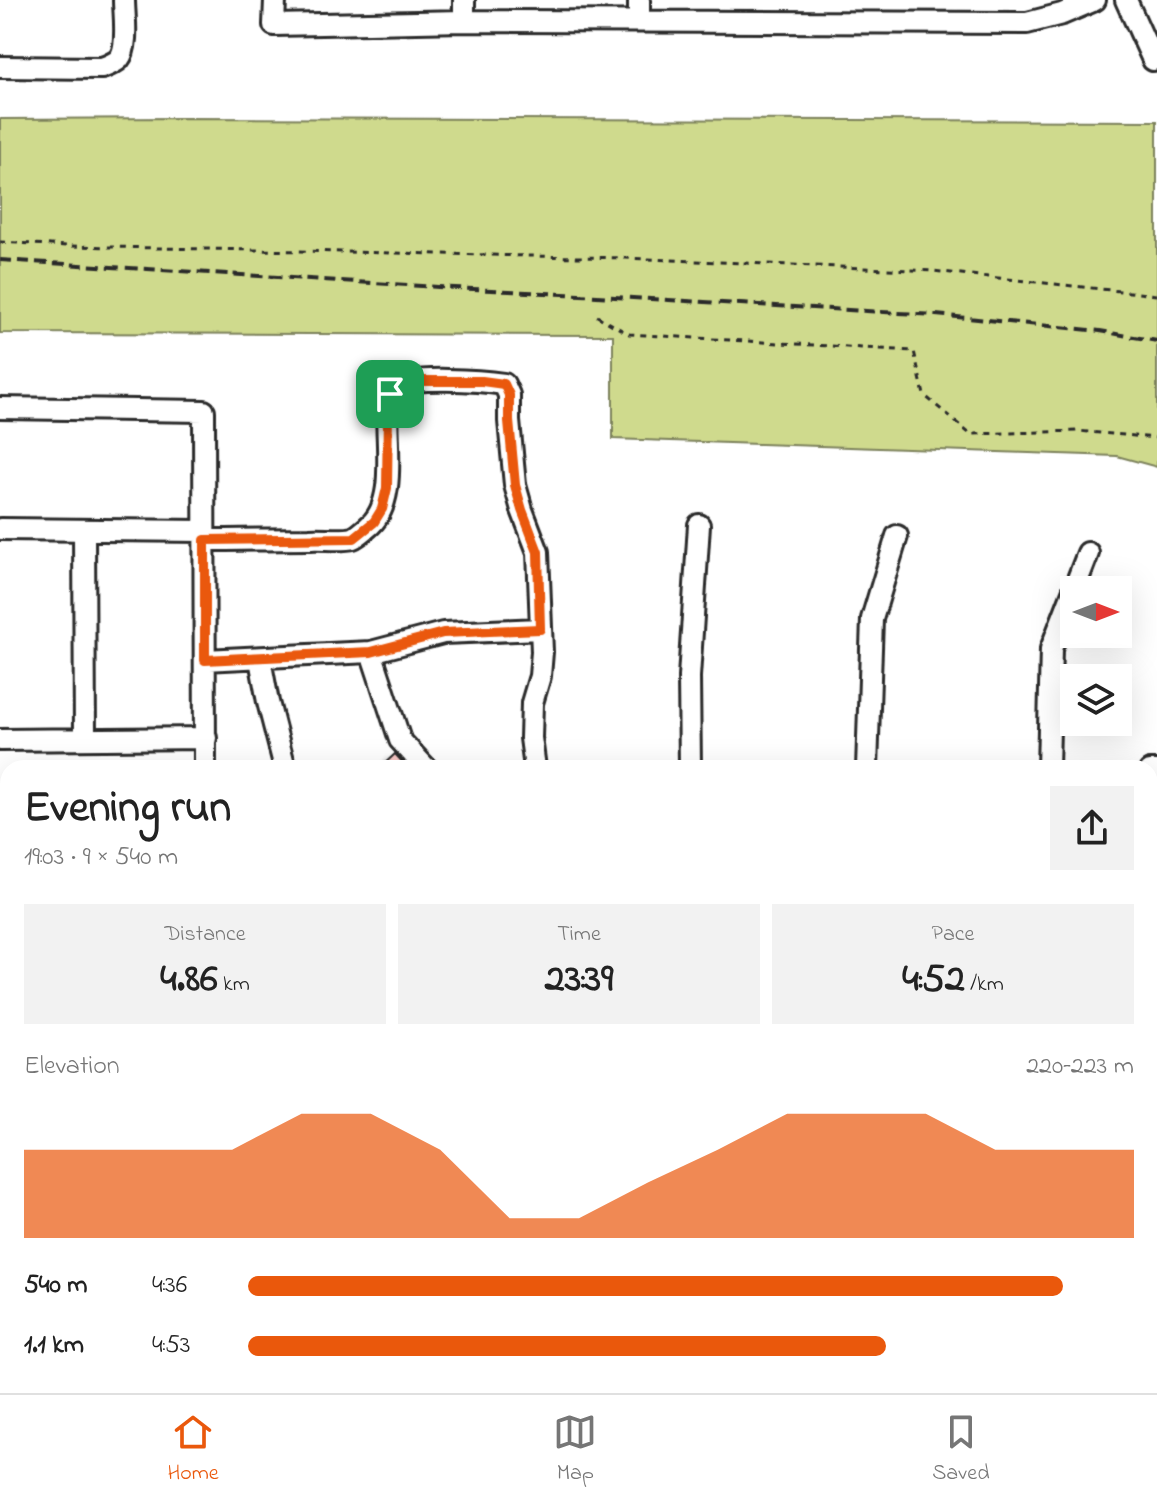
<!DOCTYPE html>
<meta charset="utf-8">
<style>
body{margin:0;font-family:"Indie Flower",sans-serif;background:#f2f2f2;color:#222;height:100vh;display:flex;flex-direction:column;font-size:30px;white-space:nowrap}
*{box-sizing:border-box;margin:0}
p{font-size:26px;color:#767676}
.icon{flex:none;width:44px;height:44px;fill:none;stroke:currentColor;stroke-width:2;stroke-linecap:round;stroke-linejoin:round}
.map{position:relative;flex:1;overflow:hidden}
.drawer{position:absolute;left:0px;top:760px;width:1158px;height:634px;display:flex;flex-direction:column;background:#fff;border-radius:24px 24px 0 0;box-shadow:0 8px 32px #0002}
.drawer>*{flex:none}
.needle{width:52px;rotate:90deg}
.controls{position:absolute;left:1060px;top:576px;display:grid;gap:16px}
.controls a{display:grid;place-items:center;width:72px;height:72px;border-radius:0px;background:#fff;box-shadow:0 8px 32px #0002;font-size:40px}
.pin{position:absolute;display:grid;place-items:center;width:68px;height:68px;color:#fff;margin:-34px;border-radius:16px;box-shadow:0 4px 12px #0006}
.round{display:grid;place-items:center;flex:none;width:84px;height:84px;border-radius:0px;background:#f2f2f2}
.overview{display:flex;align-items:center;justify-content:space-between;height:136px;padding:0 24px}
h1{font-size:44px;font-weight:800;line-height:60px}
.metrics{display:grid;grid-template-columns:repeat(3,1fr);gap:12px;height:136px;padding:8px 24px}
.metrics div{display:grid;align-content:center;border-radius:0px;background:#f2f2f2;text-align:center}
.metrics b{font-size:40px;font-weight:800}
.metrics small{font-size:22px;font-weight:400}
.metrics p{font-size:22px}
.chart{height:224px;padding:16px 24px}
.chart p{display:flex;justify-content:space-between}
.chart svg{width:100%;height:144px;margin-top:8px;fill:#ea580c;opacity:.7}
ul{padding:0 24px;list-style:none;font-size:26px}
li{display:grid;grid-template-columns:128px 96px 1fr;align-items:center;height:60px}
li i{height:20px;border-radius:10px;background:#ea580c}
.menu{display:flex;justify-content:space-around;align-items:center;height:112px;border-top:2px solid #e0e0e0;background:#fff;font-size:22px;color:#767676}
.menu a{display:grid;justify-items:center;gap:4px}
.menu .selected{color:#ea580c}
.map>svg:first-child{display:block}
.green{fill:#cfda8d;stroke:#7d825c;stroke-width:2}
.building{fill:#f9c8c5;stroke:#2b2b2b;stroke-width:2;filter:url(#shadow)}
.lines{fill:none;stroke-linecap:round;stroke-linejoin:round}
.minor-casing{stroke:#2b2b2b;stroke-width:26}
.path{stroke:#2b2b2b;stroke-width:3;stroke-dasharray:6 6;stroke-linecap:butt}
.minor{stroke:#fff;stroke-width:20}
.rail{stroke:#2b2b2b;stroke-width:4;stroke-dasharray:12 6;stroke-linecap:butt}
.route-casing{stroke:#fff;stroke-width:16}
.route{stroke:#ea580c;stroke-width:10}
</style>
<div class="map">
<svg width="1157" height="1393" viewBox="0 0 1157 1393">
<defs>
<filter id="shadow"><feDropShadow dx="-5" dy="5" stdDeviation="2" flood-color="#0004"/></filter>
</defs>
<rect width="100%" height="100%" fill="#fff"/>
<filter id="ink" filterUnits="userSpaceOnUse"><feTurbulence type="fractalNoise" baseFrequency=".0125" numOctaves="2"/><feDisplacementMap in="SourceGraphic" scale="16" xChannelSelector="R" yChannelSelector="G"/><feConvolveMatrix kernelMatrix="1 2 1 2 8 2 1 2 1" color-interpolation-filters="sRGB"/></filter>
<g filter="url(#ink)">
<!-- green -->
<path class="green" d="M180,118l977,3v346l-40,-11 -504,-17v-104l-613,-2v-214z
M532,1386h76v7h-77z"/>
<!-- building -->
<path class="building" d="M395,754l13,14h-28z"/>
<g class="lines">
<!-- minor casing -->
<g class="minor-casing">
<path id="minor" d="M275,0l-1,25 190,-4 563,2 35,-9 33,-14
M464,0v21
M639,0v21
M1126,0l27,60
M0,67l102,1c5,-2 13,-5 17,-9 10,-12 5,-44 5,-59
M0,408l204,3 1,357
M0,529l204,2
M84,530l1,209
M205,540c35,0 70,-1 105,-1 12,-1 32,2 43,-1 5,-2 10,-7 15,-11 39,-31 6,-122 27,-140 14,-12 89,-6 109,-3l5,11v26l6,64 7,25 16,42 4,100 -2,24 -8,27 -1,35 4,30
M371,652l29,88 26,28
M260,659l8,43 17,66
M205,660l166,-8 72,-19 97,-4
M0,740l206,-2
M690,768l-1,-91 10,-152
M867,768l5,-149 25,-83
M1048,768l3,-119 37,-96
M1150,771h7
M0,870h8
M0,948h8
M1150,956h7
M0,1290l8,1
M1150,1306h7
M64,1393l1,-7
M228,1393v-7
M423,1393v-7"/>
</g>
<!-- path -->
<path class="path" d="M0,242l67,4 559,12 307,13 224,24
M597,316l32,18 285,17 10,44 46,39 108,-3 79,7"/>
<!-- minor -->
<use href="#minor" class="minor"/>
<!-- rail -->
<path class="rail" d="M0,260l438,27 498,28 164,16 57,10"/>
</g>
</g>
<g class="lines" filter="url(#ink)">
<!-- route casing -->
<g class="route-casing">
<path id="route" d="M408,381h74l22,3 5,11v26l6,64 7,25 16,42 2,77 -97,4 -72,19 -166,8v-120l149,-2 20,-16 8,-13 5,-21 1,-80 2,-14 5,-7z"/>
</g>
<!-- route -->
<use href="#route" class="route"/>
</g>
</svg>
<div class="controls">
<a><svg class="needle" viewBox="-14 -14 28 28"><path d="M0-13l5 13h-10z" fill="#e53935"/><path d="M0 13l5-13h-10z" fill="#767676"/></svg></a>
<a><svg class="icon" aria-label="layers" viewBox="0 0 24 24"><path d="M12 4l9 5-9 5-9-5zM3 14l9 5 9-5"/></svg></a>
</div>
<div class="pin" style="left:390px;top:394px;background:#1e9e55"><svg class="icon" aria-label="arrive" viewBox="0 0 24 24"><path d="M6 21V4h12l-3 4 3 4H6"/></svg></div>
<section class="drawer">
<div class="overview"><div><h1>Evening run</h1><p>19:03 · 9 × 540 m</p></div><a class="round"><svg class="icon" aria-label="share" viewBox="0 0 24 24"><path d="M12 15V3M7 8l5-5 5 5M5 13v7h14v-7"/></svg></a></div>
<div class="metrics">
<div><p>Distance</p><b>4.86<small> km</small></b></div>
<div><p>Time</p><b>23:39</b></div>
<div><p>Pace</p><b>4:52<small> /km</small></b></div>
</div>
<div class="chart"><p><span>Elevation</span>220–223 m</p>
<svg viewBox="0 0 160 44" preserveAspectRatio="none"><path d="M0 44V17L10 17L20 17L30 17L40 6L50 6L60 17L70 38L80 38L90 27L100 17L110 6L120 6L130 6L140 17L150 17L160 17V44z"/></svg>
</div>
<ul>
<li><b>540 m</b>4:36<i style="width:92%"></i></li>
<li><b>1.1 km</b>4:53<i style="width:72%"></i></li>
</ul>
</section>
</div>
<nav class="menu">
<a class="selected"><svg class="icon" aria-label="home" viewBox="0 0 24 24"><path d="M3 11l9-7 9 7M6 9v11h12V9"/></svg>Home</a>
<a><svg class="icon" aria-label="map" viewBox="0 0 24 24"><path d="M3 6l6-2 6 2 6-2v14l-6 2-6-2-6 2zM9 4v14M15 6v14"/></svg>Map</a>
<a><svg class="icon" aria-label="saved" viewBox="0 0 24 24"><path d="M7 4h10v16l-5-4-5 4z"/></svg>Saved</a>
</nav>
